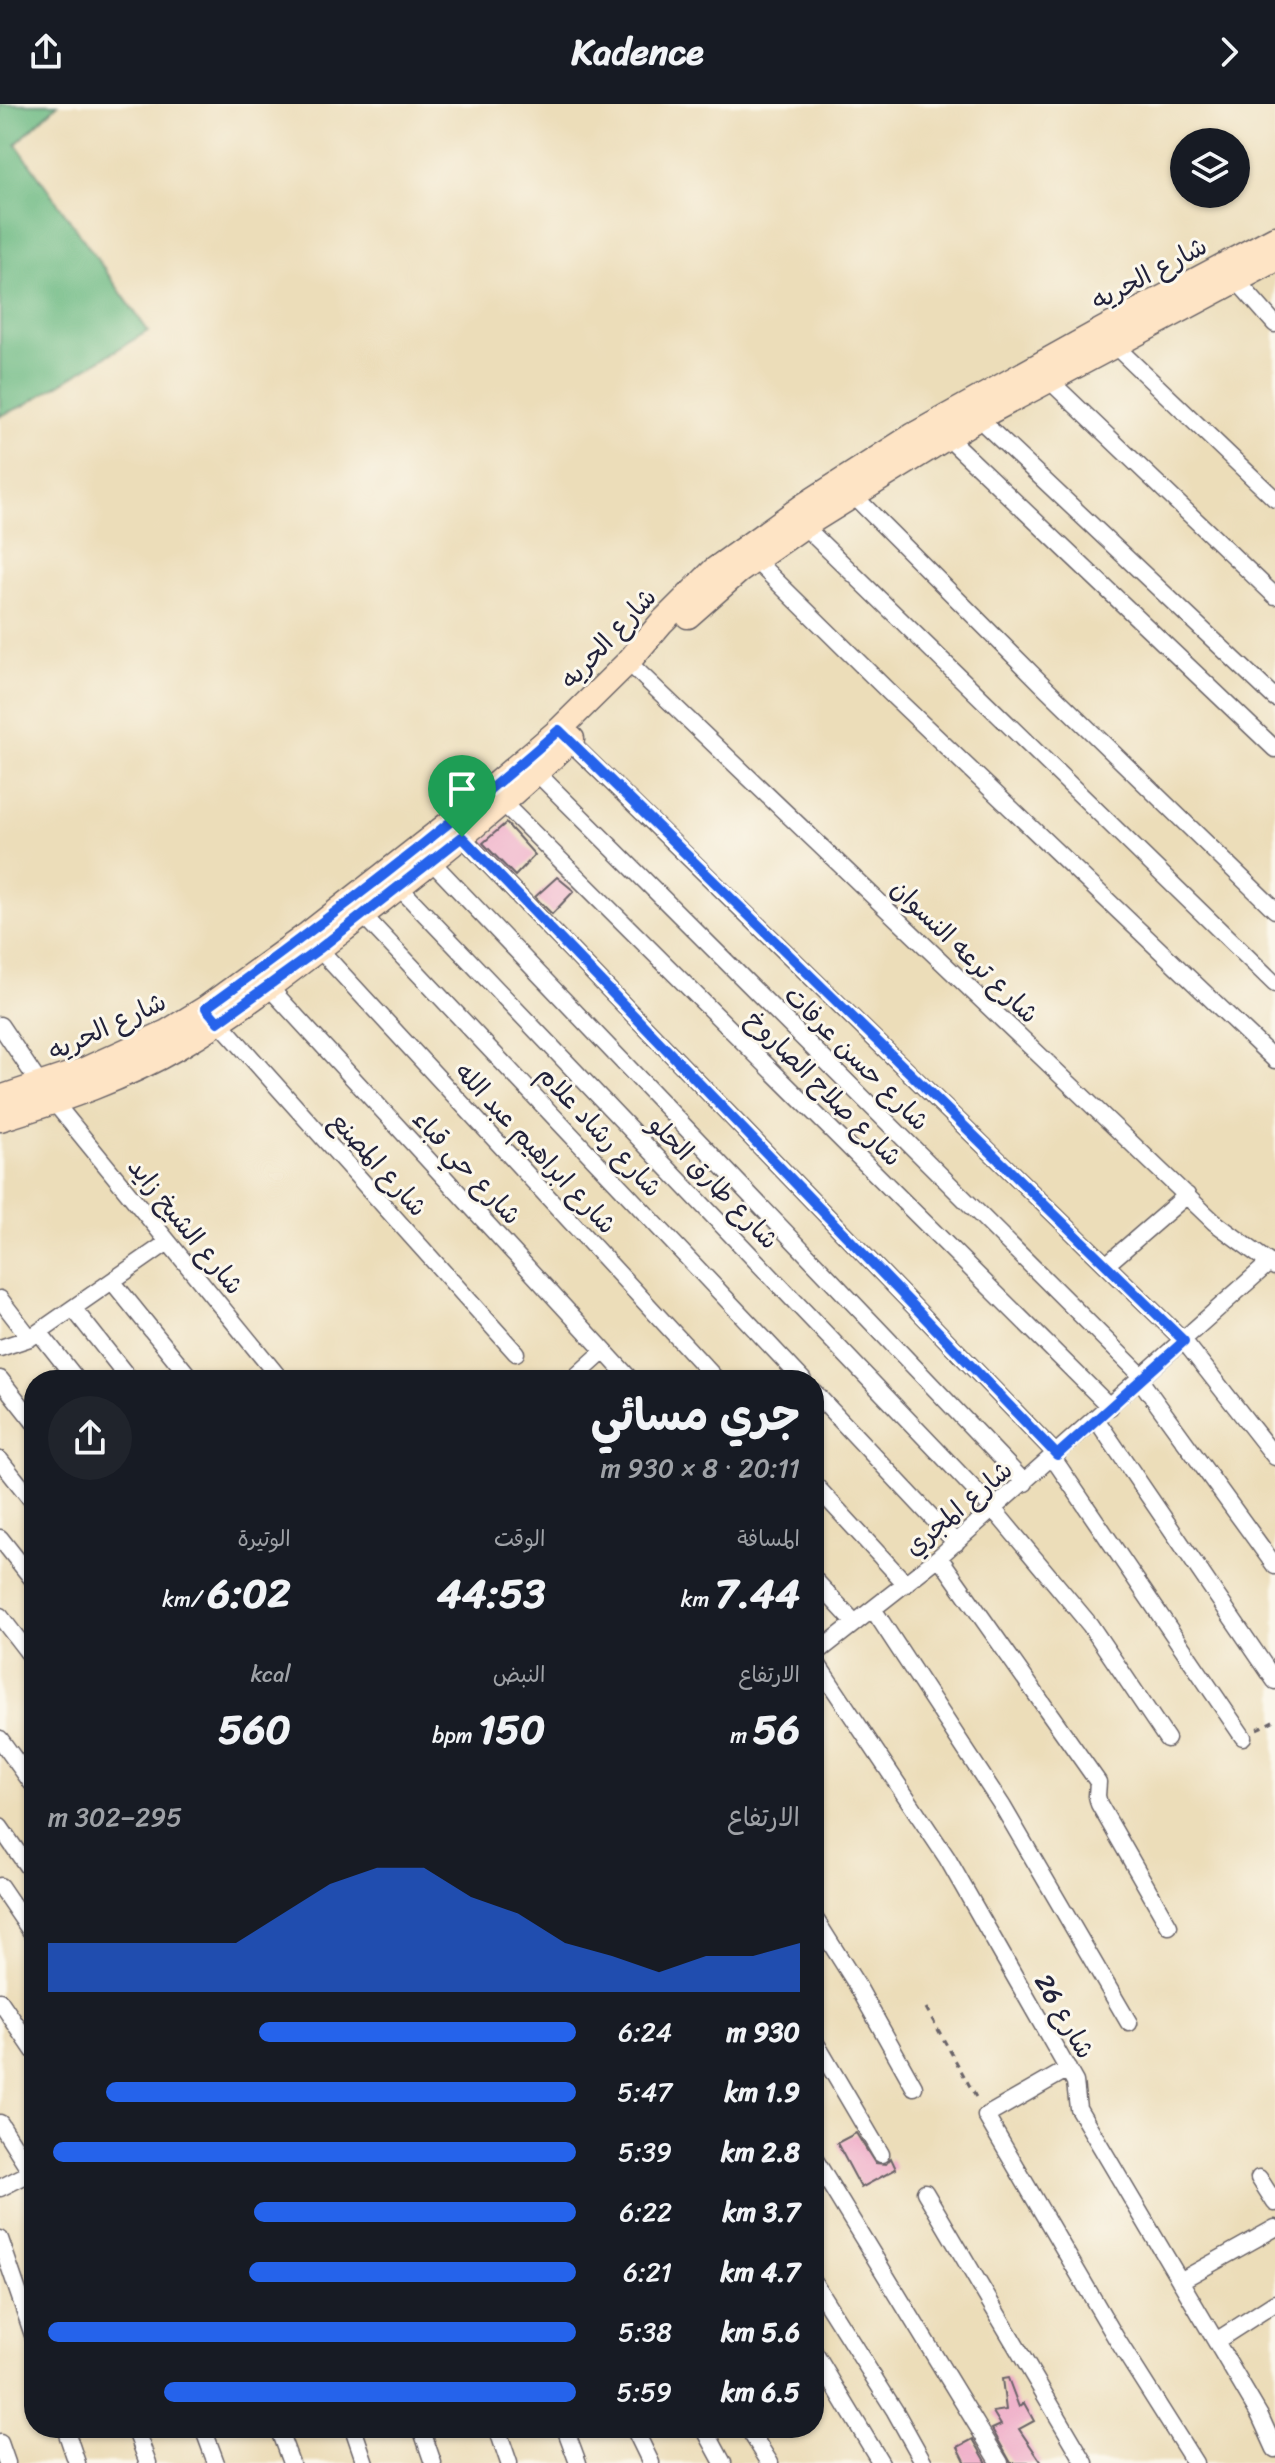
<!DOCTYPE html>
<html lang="ar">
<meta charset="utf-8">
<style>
body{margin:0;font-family:Sriracha,"Playpen Sans Arabic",sans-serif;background:#20242c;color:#f1f3f6;direction:rtl;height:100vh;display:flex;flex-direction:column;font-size:30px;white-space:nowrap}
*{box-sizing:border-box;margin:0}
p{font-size:26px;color:#9ea1a6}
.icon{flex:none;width:44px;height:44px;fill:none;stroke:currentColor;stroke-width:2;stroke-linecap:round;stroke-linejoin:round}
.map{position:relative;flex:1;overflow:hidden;direction:ltr}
.drawer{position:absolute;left:24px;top:1266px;width:800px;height:1068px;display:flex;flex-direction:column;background:#171b24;border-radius:32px;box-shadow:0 2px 6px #0004;direction:rtl}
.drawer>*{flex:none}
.buttons{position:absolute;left:1170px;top:24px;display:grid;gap:16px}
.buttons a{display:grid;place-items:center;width:80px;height:80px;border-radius:50%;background:#171b24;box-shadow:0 2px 6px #0004;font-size:40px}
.pin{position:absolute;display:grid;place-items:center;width:68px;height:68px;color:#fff;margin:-82px -34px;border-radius:50% 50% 50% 0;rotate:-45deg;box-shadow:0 0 8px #0007}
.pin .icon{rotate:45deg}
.round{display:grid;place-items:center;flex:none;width:84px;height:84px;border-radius:42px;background:#20242c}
.overview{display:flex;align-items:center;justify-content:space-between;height:136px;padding:0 24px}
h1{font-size:44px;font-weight:700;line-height:60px}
.stats{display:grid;grid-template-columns:repeat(3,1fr);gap:12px;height:136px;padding:8px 24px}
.stats div{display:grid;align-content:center}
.stats b{font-size:40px;font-weight:700}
.stats small{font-size:22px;font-weight:400}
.stats p{font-size:22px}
.chart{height:224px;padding:16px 24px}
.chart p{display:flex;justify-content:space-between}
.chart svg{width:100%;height:144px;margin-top:8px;fill:#2563eb;opacity:.7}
ul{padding:0 24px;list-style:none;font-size:26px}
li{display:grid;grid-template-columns:128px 96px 1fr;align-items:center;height:60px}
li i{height:20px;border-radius:10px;background:#2563eb}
header{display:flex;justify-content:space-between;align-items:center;height:104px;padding:0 24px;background:#171b24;font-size:36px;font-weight:700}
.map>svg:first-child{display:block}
.forest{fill:#6dba83;stroke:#486e5f;stroke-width:2}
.building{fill:#eea6c5}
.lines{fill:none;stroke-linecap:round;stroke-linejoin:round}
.minor-casing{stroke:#696367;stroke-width:19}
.secondary-casing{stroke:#696367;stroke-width:27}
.path{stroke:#696367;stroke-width:3;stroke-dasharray:6 6;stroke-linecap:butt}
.minor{stroke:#fff;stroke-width:16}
.secondary{stroke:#fee4c5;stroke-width:24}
.route-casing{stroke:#fff;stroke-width:16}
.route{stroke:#2563eb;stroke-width:10}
.labels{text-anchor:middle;stroke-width:6;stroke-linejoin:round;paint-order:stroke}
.street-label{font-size:26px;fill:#22223b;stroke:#fbf7ec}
</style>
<header><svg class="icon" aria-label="forward" viewBox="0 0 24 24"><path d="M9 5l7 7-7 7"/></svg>Kadence<svg class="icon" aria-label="share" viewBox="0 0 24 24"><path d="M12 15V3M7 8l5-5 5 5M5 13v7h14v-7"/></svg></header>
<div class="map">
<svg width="1275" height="2359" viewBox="0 0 1275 2359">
<rect width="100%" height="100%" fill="#fbf7ec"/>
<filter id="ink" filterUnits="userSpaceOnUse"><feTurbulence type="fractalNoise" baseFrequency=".0125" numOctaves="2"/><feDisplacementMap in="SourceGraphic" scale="16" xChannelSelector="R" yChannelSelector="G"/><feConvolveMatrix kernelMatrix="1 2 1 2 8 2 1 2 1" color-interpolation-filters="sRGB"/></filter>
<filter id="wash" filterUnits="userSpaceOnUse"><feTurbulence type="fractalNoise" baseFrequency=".006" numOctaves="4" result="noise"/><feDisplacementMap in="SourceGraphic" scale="32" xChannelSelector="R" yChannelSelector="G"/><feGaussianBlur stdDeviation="1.8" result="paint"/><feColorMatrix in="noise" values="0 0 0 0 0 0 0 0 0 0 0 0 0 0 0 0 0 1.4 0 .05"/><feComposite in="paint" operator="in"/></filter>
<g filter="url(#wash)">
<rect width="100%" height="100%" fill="#ecddb9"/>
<!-- forest -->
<path class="forest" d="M0,0h58l-42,40 132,187 -123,74 -25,11z"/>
<g id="blocks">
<!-- building -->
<path class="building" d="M506,719l29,32 -20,21 -32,-33z
M557,773l17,14 -22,23 -17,-17z
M856,2029l19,30 11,1 5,-6 5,11 -35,19 -24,-45z
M1008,2274l11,29 5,-4 10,18 -15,8 23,34h-31l-19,-34 9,-4 -8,-13 13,-2 -4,-31z
M973,2335l14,24h-21l-8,-16z"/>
</g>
</g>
<g filter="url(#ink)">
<use href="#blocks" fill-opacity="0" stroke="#696367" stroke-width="2"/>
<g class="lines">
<!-- minor casing -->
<g class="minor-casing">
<path id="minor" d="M1237,177l38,43
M1113,240l162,155
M1048,275l227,217
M978,314l297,280
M947,333l328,312
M853,391l191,191 231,224
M804,422l471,458
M755,456l135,133 385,367
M628,558l586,560 61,45
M562,630l622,607 91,116
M537,669l606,604
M503,699l607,604
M462,733l595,618
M431,757l594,622
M399,783l595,623 96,115 77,114
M363,811l440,465
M319,845l398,431
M268,882l363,394
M213,911l303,338
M0,921l41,61 240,294
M1106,1161l81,-70
M112,1177l80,99
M0,1195l30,39
M73,1204l57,72
M39,1228l38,48
M0,1244l30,-10 138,-96
M0,1275l34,43
M572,1276l32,-29
M1140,1276l135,186
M814,1288l142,151
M1096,1315l179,262
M1053,1354l190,279
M0,1356l34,43
M814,1380l92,100
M0,1434l34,43
M939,1453l159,225 -1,14 2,8 70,122
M814,1475l41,44
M873,1505l130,198 126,216
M0,1512l34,44
M814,1551l125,-98 330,-294
M814,1555l133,199 128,224 3,26 182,308 15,33
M0,1635l34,47
M0,1723l34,49
M0,1782l34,50
M814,1813l43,68 57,102
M0,1897l34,50
M814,1936l67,114
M1068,1965l-82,47 130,222 79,125
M0,2019l31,49
M814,2054l186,305
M1259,2074l16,25
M0,2084l34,-17
M925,2088l160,271
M0,2135l34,99
M1180,2177l95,-53
M814,2179l81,128 29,52
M1216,2237l59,-38
M814,2248l67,111
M65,2324l12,35
M135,2324l13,35
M203,2324l13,35
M278,2324l13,35
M353,2324l12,35
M421,2324l12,35
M497,2324l12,35
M565,2324l13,35
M634,2324l17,35
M704,2324l19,35
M748,2324l22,35
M0,2339l7,20"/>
</g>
<!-- secondary casing -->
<g class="secondary-casing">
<path id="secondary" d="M688,512l50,-44 66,-46 174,-108 297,-158
M0,994l84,-28 83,-38 39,-24 102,-74 143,-112 108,-92 69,-68 33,-39 53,-53 92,-66 106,-68 190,-106 173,-92
M0,1015c62,-19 124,-40 180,-73 70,-41 133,-93 197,-142 68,-53 134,-106 195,-165"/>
</g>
<!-- path -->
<path class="path" d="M1257,1625l18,-9
M926,1904l51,91"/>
<!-- minor -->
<use href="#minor" class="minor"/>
<!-- secondary -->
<use href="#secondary" class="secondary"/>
</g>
</g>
<g class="lines" filter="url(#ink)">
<!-- route casing -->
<g class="route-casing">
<path id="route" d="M559,626l625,611 -127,114 -595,-618 -143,112 -101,73 -12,-14c121,-88 240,-178 353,-278z"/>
</g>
<!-- route -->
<use href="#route" class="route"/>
</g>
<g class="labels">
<!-- street labels -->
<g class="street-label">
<text transform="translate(1149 169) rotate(-28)" y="9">شارع الحريه</text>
<text transform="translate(608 534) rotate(-47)" y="9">شارع الحريه</text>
<text transform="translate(965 847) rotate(44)" y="9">شارع ترعه النسوان</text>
<text transform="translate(107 922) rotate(-25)" y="9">شارع الحريه</text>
<text transform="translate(857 954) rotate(45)" y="9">شارع حسن عرفات</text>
<text transform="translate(824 984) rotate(45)" y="9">شارع صلاح الصاروخ</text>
<text transform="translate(600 1027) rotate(47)" y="9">شارع رشاد علام</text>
<text transform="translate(536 1044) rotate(47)" y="9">شارع ابراهيم عبد الله</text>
<text transform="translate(379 1060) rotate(48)" y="9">شارع المصنع</text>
<text transform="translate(467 1063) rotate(47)" y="9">شارع حي قباء</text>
<text transform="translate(714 1078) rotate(46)" y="9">شارع طارق الحلو</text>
<text transform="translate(186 1122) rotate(51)" y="9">شارع الشيخ زايد</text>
<text transform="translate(958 1404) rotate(-40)" y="9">شارع المجري</text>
<text transform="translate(1065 1912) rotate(60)" y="9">شارع 26</text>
</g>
</g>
</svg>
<div class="buttons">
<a><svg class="icon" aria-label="layers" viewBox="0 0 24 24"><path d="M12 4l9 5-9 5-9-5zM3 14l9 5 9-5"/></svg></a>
</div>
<div class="pin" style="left:462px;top:733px;background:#1e9e55"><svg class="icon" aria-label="arrive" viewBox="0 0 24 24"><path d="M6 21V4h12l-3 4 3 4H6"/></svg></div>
<section class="drawer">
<div class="overview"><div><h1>جري مسائي</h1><p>20:11 · 8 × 930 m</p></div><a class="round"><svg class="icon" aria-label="share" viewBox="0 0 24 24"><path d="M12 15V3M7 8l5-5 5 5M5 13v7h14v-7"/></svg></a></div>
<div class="stats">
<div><p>المسافة</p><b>7.44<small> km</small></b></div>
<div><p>الوقت</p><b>44:53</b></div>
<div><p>الوتيرة</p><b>6:02<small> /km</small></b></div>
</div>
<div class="stats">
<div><p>الارتفاع</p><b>56<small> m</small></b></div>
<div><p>النبض</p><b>150<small> bpm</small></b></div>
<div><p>kcal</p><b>560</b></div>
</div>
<div class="chart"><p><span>الارتفاع</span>295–302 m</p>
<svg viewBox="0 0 160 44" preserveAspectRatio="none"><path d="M0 44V29L10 29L20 29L30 29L40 29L50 20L60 11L70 6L80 6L90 15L100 20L110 29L120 33L130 38L140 33L150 33L160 29V44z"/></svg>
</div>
<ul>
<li><b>930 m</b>6:24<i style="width:60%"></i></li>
<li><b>1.9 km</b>5:47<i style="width:89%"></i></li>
<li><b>2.8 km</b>5:39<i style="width:99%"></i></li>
<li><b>3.7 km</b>6:22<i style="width:61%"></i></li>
<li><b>4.7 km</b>6:21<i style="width:62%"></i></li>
<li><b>5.6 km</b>5:38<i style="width:100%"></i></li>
<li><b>6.5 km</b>5:59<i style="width:78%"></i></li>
</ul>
</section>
</div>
